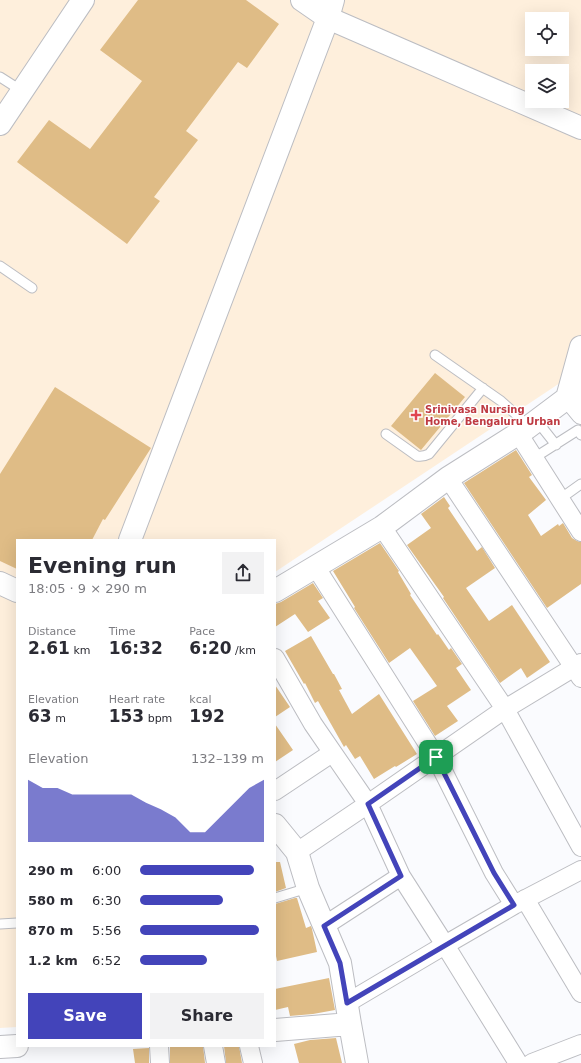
<!DOCTYPE html>
<meta charset="utf-8">
<style>
body{margin:0;font-family:"DejaVu Sans",sans-serif;background:#f2f2f3;color:#2b2b33;height:100vh;display:flex;flex-direction:column;font-size:15px;white-space:nowrap}
*{box-sizing:border-box;margin:0}
p{font-size:13px;color:#7c7c81}
.icon{flex:none;width:22px;height:22px;fill:none;stroke:currentColor;stroke-width:2;stroke-linecap:round;stroke-linejoin:round}
.map{position:relative;flex:1;overflow:hidden}
.sheet{position:absolute;left:16px;top:539px;width:260px;height:508px;display:flex;flex-direction:column;background:#fff;border-radius:0px;box-shadow:0 4px 16px #0002}
.sheet>*{flex:none}
.controls{position:absolute;left:525px;top:12px;display:grid;gap:8px}
.controls a{display:grid;place-items:center;width:44px;height:44px;border-radius:0px;background:#fff;box-shadow:0 4px 16px #0002;font-size:20px}
.pin{position:absolute;display:grid;place-items:center;width:34px;height:34px;color:#fff;margin:-17px;border-radius:8px;box-shadow:0 2px 6px #0006}
.round{display:grid;place-items:center;flex:none;width:42px;height:42px;border-radius:0px;background:#f2f2f3}
.headline{display:flex;align-items:center;justify-content:space-between;height:68px;padding:0 12px}
h1{font-size:22px;font-weight:800;line-height:30px}
.stats{display:grid;grid-template-columns:repeat(3,1fr);gap:6px;height:68px;padding:4px 12px}
.stats div{display:grid;align-content:center}
.stats b{font-size:17px;font-weight:800}
.stats small{font-size:11px;font-weight:400}
.stats p{font-size:11px}
.chart{height:112px;padding:8px 12px}
.chart p{display:flex;justify-content:space-between}
.chart svg{width:100%;height:72px;margin-top:4px;fill:#4344ba;opacity:.7}
.button{display:flex;gap:8px;margin-top:auto;padding:8px 12px}
.button a{flex:1;height:46px;border-radius:0px;background:#4344ba;color:#fff;font-size:16px;font-weight:800;line-height:46px;text-align:center}
.button a+a{background:#f2f2f3;color:#2b2b33}
ul{padding:0 12px;list-style:none;font-size:13px}
li{display:grid;grid-template-columns:64px 48px 1fr;align-items:center;height:30px}
li i{height:10px;border-radius:5px;background:#4344ba}
.map>svg:first-child{display:block}
.industrial{fill:#feefdc;fill-rule:evenodd}
.building{fill:#dfbc86}
.lines{fill:none;stroke-linecap:round;stroke-linejoin:round}
.service-casing{stroke:#bcbdc2;stroke-width:11}
.minor-casing{stroke:#bcbdc2;stroke-width:20}
.tertiary-casing{stroke:#bcbdc2;stroke-width:24}
.service{stroke:#fff;stroke-width:9}
.minor{stroke:#fff;stroke-width:18}
.tertiary{stroke:#fff;stroke-width:22}
.route-casing{stroke:#fff;stroke-width:8}
.route{stroke:#4344ba;stroke-width:5}
.health-dot{fill:#e0444e;stroke:#fff;stroke-width:1.5}
.labels{text-anchor:middle;stroke-width:3;stroke-linejoin:round;paint-order:stroke}
.health-label{font-size:10px;font-weight:bold;fill:#be3a42;stroke:#fff;text-anchor:start}
</style>
<div class="map">
<svg width="581" height="1063" viewBox="0 0 581 1063">
<rect width="100%" height="100%" fill="#fafbfe"/>
<!-- industrial -->
<path class="industrial" d="M0,0h581v369l-306,203v-32h-258v487l-17,1zM532,19h30v30h-30zM532,71h30v30h-30z"/>
<!-- building -->
<path class="building" d="M138,0h108l33,24 -32,44 -9,-6 -52,69 12,9 -44,57 6,4 -33,43 -110,-82 32,-42 41,29 52,-68 -42,-31z
M435,373l30,24 -44,53 -30,-24z
M55,387l96,61 -46,72 -2,-1 -11,21h-75v29l-17,-8v-87z
M516,450l16,25 -3,2 17,23 -18,15 13,21 17,-12 1,2 4,-3 9,15 5,3 4,1v42l-34,24 -83,-125z
M444,497l6,9 -2,2 29,43 5,-4 13,21 -29,20 23,33 23,-16 38,57 -23,16 -6,-10 -21,15 -57,-85 1,-1 -37,-52 24,-17 -10,-14z
M380,543l19,28 -1,1 13,22 -1,1 27,40 1,-1 11,16 2,-2 11,16 -6,4 15,22 -24,16 11,15 -23,15 -22,-35 24,-15 -27,-38 -21,15 -35,-55 1,-1 -22,-36z
M313,583l10,15 -5,3 12,17 -22,14 -13,-18 -20,13v-23l6,-2z
M311,636l22,38h1l8,15 -3,1 13,24 27,-20 38,60 -21,13 -1,-1 -21,13 -14,-23 -5,3 -9,-14 -2,2 -26,-46 -3,2 -10,-20 -1,1 -19,-33z
M275,685l15,22 -15,10z
M275,724l18,26 -18,12z
M275,862h5l6,26 -11,4z
M295,898h2l9,30 5,-2 1,3 5,23 -40,9 -2,-10v-47z
M329,978l6,32 -22,4 -23,2 -2,-9 -13,3v-21z
M336,1038l6,25h-43l-5,-19 16,-4z
M170,1046h33l2,17h-35z
M224,1046h15l3,17h-16z
M149,1048v15h-14l-2,-14z"/>
<g class="lines">
<!-- service casing -->
<g class="service-casing">
<path id="service" d="M0,77l22,14
M0,266l32,22
M435,355l66,46 19,17 7,10
M537,421l19,24
M386,434l31,22c5,1 8,0 12,-2l54,-66
M534,458l44,-28 3,5
M560,499l21,-15
M275,898l33,-10
M0,924l17,-1"/>
</g>
<!-- minor casing -->
<g class="minor-casing">
<path id="minor" d="M567,398l14,17
M518,433l63,99
M448,478l133,200
M382,527l123,182 76,138
M315,566l121,191 58,116 20,32 -69,40 73,118
M275,658l38,66 55,80 33,72 44,69 -98,58
M275,791l57,-38
M297,852l71,-48 137,-95 76,-46
M525,899l56,94
M514,905l67,-35
M324,926l77,-50
M159,1046l1,17
M213,1046l3,17
M249,1046l4,17
M532,1063l49,-19"/>
</g>
<!-- tertiary casing -->
<g class="tertiary-casing">
<path id="tertiary" d="M302,0l26,18 253,110
M0,124l83,-124
M567,398l14,-51
M130,540l198,-522 5,-18
M0,583l17,8
M275,591l107,-64 66,-49 79,-50 40,-30 14,-9
M275,825l22,27 11,36 32,75 10,61 7,39
M275,1030l75,-6
M0,1047l17,-1"/>
</g>
<!-- service -->
<use href="#service" class="service"/>
<!-- minor -->
<use href="#minor" class="minor"/>
<!-- tertiary -->
<use href="#tertiary" class="tertiary"/>
</g>
<g class="lines">
<!-- route casing -->
<g class="route-casing">
<path id="route" d="M436,757l58,116 20,32 -167,98 -7,-40 -16,-37 77,-50 -33,-72z"/>
</g>
<!-- route -->
<use href="#route" class="route"/>
</g>
<!-- markers -->
<path class="health-dot" d="M414 409h4v4h4v4h-4v4h-4v-4h-4v-4h4z"/>
<g class="labels">
<!-- health labels -->
<g class="health-label">
<text x="425" y="413">Srinivasa Nursing<tspan x="425" dy="12">Home, Bengaluru Urban</tspan></text>
</g>
</g>
</svg>
<div class="controls">
<a><svg class="icon" aria-label="locate" viewBox="0 0 24 24"><circle cx="12" cy="12" r="6"/><path d="M12 2v4M12 18v4M2 12h4M18 12h4"/></svg></a>
<a><svg class="icon" aria-label="layers" viewBox="0 0 24 24"><path d="M12 4l9 5-9 5-9-5zM3 14l9 5 9-5"/></svg></a>
</div>
<div class="pin" style="left:436px;top:757px;background:#1e9e55"><svg class="icon" aria-label="arrive" viewBox="0 0 24 24"><path d="M6 21V4h12l-3 4 3 4H6"/></svg></div>
<section class="sheet">
<div class="headline"><div><h1>Evening run</h1><p>18:05 · 9 × 290 m</p></div><a class="round"><svg class="icon" aria-label="share" viewBox="0 0 24 24"><path d="M12 15V3M7 8l5-5 5 5M5 13v7h14v-7"/></svg></a></div>
<div class="stats">
<div><p>Distance</p><b>2.61<small> km</small></b></div>
<div><p>Time</p><b>16:32</b></div>
<div><p>Pace</p><b>6:20<small> /km</small></b></div>
</div>
<div class="stats">
<div><p>Elevation</p><b>63<small> m</small></b></div>
<div><p>Heart rate</p><b>153<small> bpm</small></b></div>
<div><p>kcal</p><b>192</b></div>
</div>
<div class="chart"><p><span>Elevation</span>132–139 m</p>
<svg viewBox="0 0 160 44" preserveAspectRatio="none"><path d="M0 44V6L10 11L20 11L30 15L40 15L50 15L60 15L70 15L80 20L90 24L100 29L110 38L120 38L130 29L140 20L150 11L160 6V44z"/></svg>
</div>
<ul>
<li><b>290 m</b>6:00<i style="width:92%"></i></li>
<li><b>580 m</b>6:30<i style="width:67%"></i></li>
<li><b>870 m</b>5:56<i style="width:96%"></i></li>
<li><b>1.2 km</b>6:52<i style="width:54%"></i></li>
</ul>
<div class="button"><a>Save</a><a>Share</a></div>
</section>
</div>
